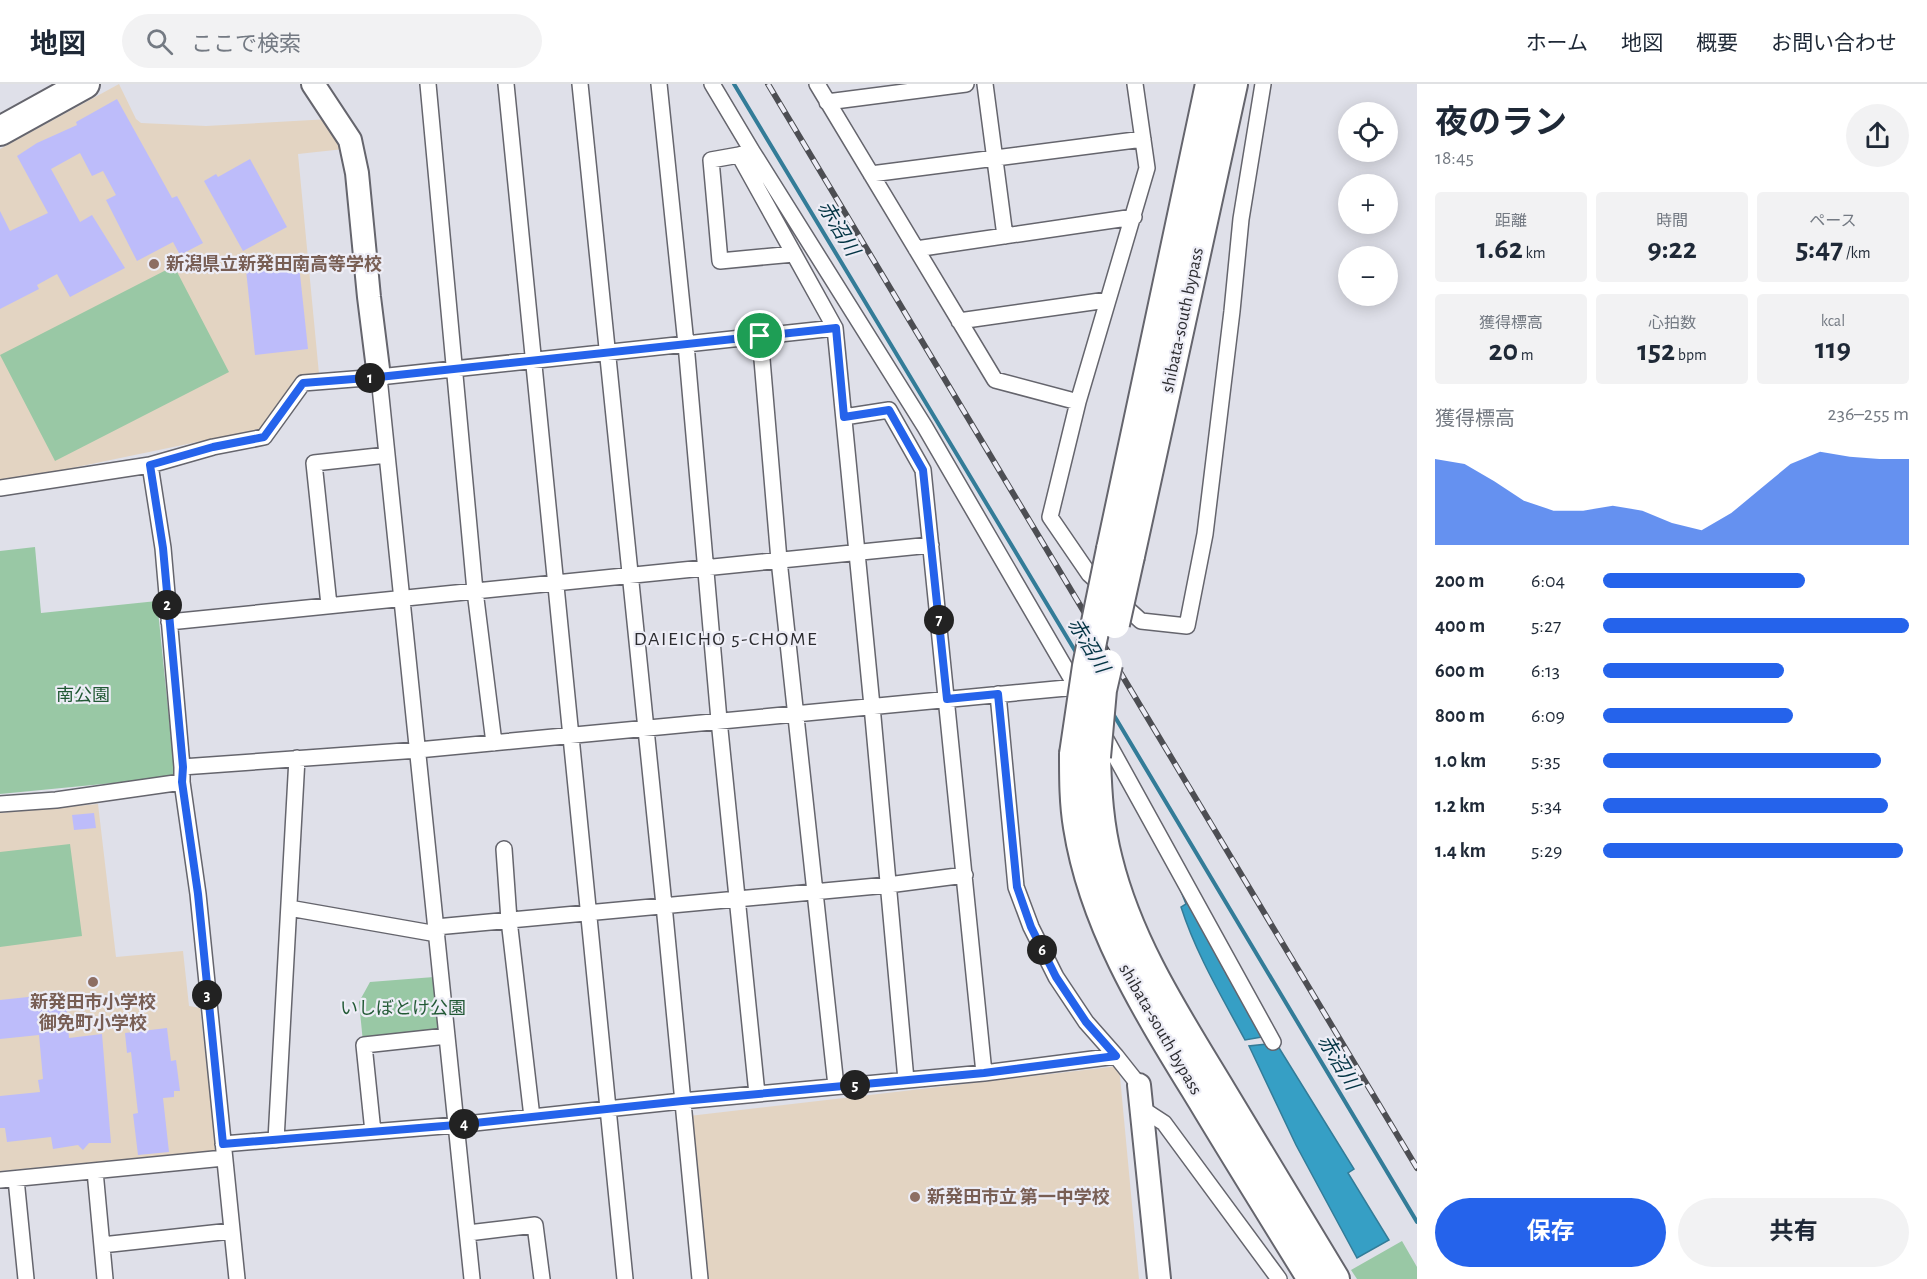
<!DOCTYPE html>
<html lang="ja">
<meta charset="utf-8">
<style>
body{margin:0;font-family:"Alegreya Sans","Noto Sans JP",sans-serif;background:#f2f2f3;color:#1f2937;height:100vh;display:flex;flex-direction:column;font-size:22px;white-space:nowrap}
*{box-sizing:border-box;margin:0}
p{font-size:20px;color:#747a83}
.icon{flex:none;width:33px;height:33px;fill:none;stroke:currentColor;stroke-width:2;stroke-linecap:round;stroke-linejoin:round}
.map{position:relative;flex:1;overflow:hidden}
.panel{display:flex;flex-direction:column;background:#fff;width:510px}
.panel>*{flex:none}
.tools{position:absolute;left:1338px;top:18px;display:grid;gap:12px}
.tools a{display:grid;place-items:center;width:60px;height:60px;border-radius:50%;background:#fff;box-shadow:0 3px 15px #0003;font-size:30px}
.pin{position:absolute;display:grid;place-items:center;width:51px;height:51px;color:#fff;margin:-26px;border:3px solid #fff;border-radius:50%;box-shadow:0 2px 6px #0007}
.km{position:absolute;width:30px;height:30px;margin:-15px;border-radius:50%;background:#222;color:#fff;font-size:16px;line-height:30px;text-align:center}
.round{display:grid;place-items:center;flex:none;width:63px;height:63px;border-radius:32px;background:#f2f2f3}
.headline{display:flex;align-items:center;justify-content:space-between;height:102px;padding:0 18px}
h1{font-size:33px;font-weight:700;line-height:45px}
.figures{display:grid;grid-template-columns:repeat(3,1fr);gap:9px;height:102px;padding:6px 18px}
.figures div{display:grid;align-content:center;border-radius:6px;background:#f2f2f3;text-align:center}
.figures b{font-size:30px;font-weight:700}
.figures small{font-size:16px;font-weight:400}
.figures p{font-size:16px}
.chart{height:168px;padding:12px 18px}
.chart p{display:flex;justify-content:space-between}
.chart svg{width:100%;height:108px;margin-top:6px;fill:#2563eb;opacity:.7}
.cta{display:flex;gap:12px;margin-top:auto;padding:12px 18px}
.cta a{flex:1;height:69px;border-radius:36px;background:#2563eb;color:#fff;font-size:24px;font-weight:700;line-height:69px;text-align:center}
.cta a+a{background:#f2f2f3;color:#1f2937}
ul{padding:0 18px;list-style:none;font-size:20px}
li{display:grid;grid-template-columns:96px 72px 1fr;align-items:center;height:45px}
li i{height:15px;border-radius:8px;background:#2563eb}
header{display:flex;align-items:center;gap:36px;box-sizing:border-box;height:84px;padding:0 30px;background:#fff;border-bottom:2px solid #e0e1e3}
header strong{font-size:28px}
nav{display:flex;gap:33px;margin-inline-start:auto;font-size:21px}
.search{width:420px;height:54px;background:#f2f2f3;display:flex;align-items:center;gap:15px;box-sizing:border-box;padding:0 21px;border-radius:33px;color:#747a83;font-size:22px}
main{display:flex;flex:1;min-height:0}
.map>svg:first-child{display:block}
.education{fill:#e3d4c2}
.green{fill:#99c8a5}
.water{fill:#369fc5;stroke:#337c98;stroke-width:1.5}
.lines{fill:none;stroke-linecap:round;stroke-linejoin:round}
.stream{stroke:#337c98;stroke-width:4}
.building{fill:#bdbcfa}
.street-casing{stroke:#65656d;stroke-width:18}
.secondary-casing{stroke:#65656d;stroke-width:26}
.highway-casing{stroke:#65656d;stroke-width:32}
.street{stroke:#fff;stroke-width:15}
.secondary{stroke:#fff;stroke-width:22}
.highway{stroke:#fff;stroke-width:28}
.rail-casing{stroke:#4d4e53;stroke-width:6}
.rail{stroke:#ededf6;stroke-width:4;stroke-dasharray:11;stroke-linecap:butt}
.highway-bridge-casing{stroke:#65656d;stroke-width:32;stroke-linecap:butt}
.highway-bridge{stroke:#fff;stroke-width:28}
.route-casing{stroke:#fff;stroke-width:12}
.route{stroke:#2563eb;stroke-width:8}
.education-dot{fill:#8d6e63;stroke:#ededf6;stroke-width:2}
.labels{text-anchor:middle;stroke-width:4.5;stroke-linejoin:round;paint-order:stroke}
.education-label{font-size:18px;font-weight:bold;fill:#785e54;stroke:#ededf6;text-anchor:start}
.street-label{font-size:18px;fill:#2c2c30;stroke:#ededf6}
.park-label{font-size:18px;fill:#225935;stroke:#ededf6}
.water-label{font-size:20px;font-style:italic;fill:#023343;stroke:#ededf6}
.neighbourhood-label{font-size:20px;letter-spacing:1.5px;fill:#2c2c30;stroke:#ededf6}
</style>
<header>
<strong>地図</strong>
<div class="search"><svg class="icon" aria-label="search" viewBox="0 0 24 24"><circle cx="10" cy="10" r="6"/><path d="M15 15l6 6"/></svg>ここで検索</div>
<nav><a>ホーム</a><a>地図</a><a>概要</a><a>お問い合わせ</a></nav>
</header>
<main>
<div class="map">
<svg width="1417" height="1195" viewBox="0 0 1417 1195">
<rect width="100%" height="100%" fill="#dfe0e9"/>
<!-- education -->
<path class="education" d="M119,0l17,35 5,4 65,3 124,-7 14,30 -46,5 21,220 -21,1 -39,54 -259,54v-334z
M98,720l18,153 67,-6 6,55 11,2 16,143 -216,20v-358z
M1119,982l20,213h-432l-18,-163z"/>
<!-- green -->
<path class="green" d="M174,182l55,106 -174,89 -55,-106z
M35,463l6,66 116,-12 18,176 -175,17v-243z
M70,760l12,92 -82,11v-95z
M434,893l7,55 -78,10 -4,-40 11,-20z
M1402,1157l15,26v12h-60l-6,-9z"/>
<!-- water -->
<path class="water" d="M1178,800l90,152 -23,4c-23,-43 -49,-86 -64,-133l5,-3z
M1276,959l78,126 -6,4 41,67 -32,18 -61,-113 -47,-99z"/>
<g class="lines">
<!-- stream -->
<path class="stream" d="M734,0l343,570
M1112,628l305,510"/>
</g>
<!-- building -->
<path class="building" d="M117,15l55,99 5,-2 26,47 -23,12 -7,-13 -36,19 -31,-61 10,-5 -13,-24 -11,5 -12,-23 -29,16 29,53 12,-7 33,53 -55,29 -13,-23 -20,11 2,4 -39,20v-98l10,20 38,-18 -31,-57 20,-13 40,-18 -1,-3z
M250,75l37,68 -44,24 -39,-70 12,-7 2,3z
M282,178v4l17,-1 9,84 -53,6 -9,-85 19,-2 -1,-4z
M94,729l2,15 -22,2 -2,-15z
M65,909l4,45 33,-4 9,109h-22l-6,7 -5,-5 -25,4 -2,-12 -44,5 -2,-14h-5v-32l40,-4 -2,-12 5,-1 -4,-44 -39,4v-39z
M167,944l4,33 5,-1 4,31h-6v6l-11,1 6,54 -31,3 -5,-41 5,-1 -7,-61 -4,1 -2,-20z"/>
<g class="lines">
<!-- street casing -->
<g class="street-casing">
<path id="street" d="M428,0l47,507 19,152
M506,0l119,1195
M580,0l84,821 36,374
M659,0l27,260 33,376 38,374
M712,0l40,67 173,276 156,268
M817,0l178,296 83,22
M985,0l20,152
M1135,0l12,84 -69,234 -28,115 39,57 52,47 46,5 18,-92 27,-223 9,-92 22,-135
M827,18l139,-18
M752,67l-13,4 96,173 37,378 34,374
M739,71l-28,5 9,101 74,-7
M871,90l272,-35
M916,165l218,-32
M959,237l148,-21
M760,252l19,224 57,526
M379,293l93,902
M844,333l45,-7 34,60 61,603
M150,381l13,83 19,219v15l16,112 39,385
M0,404l150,-23 63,-18 51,-10 39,-54 76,-6 456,-49
M329,521l-15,-142 73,-8
M169,538l762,-77
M998,610l18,193 15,40 25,50 30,45 30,34 23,29
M1102,648l171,310
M182,683l236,-17 659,-63
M0,720l56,-4 126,-18
M504,765l5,71 23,197
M289,824l148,26
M436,843l452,-42 77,-10
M1141,1024l23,15 115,156
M373,1048l-9,-87 83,-9
M276,1056l21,-382
M223,1060l233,-19 226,-24 302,-28 132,-17
M95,1087l10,108
M16,1095l10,100
M0,1096l224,-22
M468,1149l67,-8 7,54
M102,1161l129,-14"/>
</g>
<!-- secondary casing -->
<g class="secondary-casing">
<path id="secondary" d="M313,0l37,56 7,33 12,124 10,80
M1139,1001l20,194"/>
</g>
<!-- highway casing -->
<g class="highway-casing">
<path id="highway" d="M0,47l85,-47
M1111,465l99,-465
M1130,472l103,-472
M1074,670c0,25 0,49 4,73 16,101 72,188 124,273 36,60 73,119 110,179
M1096,673c1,35 3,69 12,103 21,85 70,159 114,232 38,62 75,125 113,187"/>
</g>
<!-- street -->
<use href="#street" class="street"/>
<!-- secondary -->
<use href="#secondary" class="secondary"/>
<!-- highway -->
<use href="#highway" class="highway"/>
<!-- rail casing -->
<g class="rail-casing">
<path id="rail" d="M768,0l649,1084"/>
</g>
<!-- rail -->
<use href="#rail" class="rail"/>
<!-- highway-bridge casing -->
<g class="highway-bridge-casing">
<path id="highway-bridge" d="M1115,540l15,-68
M1074,670l13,-88 24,-117
M1096,673l6,-67 6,-26"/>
</g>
<!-- highway-bridge -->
<use href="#highway-bridge" class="highway-bridge"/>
</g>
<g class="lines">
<!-- route casing -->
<g class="route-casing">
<path id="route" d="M836,244l8,89 45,-7 34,60 24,229 51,-5 19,193 14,40 25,50 30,45 30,34 -132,17 -302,28 -226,24 -233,19 -25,-250 -16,-112 1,-15 -20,-219 -13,-83 63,-18 51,-10 39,-54 76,-6z"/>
</g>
<!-- route -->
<use href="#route" class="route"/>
</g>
<!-- markers -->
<g class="education-dot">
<circle cx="154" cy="180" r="6"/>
<circle cx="93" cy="898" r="6"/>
<circle cx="915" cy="1113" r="6"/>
</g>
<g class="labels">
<!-- education labels -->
<g class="education-label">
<text x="166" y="186">新潟県立新発田南高等学校</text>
<text x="93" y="924" text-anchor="middle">新発田市小学校<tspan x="93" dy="21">御免町小学校</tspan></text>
<text x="927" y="1119">新発田市立 第一中学校</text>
</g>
<!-- street labels -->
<g class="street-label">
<text transform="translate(1182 236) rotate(-78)" y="6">shibata-south bypass</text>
<text transform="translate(1161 945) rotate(60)" y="6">shibata-south bypass</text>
</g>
<!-- park labels -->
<g class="park-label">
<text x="83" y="617">南公園</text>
<text x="403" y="930">いしぼとけ公園</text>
</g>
<!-- water labels -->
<g class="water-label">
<text transform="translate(839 144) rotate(59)" y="7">赤沼川</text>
<text transform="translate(1089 561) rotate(59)" y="7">赤沼川</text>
<text transform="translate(1339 978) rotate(59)" y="7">赤沼川</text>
</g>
<!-- neighbourhood labels -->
<g class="neighbourhood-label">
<text x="726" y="561">DAIEICHO 5-CHOME</text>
</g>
</g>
</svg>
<div class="tools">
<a><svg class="icon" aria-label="locate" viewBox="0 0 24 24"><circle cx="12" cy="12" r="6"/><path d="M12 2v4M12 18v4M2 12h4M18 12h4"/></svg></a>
<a>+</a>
<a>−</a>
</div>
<div class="pin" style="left:760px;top:252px;background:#1e9e55"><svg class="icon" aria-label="arrive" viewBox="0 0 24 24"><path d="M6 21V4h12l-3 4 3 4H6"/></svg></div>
<b class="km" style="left:370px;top:294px">1</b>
<b class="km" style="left:167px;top:521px">2</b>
<b class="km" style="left:207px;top:911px">3</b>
<b class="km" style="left:464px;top:1040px">4</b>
<b class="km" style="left:855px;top:1001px">5</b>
<b class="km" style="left:1042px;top:866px">6</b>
<b class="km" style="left:939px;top:536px">7</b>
</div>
<section class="panel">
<div class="headline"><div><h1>夜のラン</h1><p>18:45</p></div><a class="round"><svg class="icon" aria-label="share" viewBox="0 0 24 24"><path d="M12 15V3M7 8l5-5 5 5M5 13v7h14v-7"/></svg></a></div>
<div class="figures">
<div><p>距離</p><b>1.62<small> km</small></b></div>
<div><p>時間</p><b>9:22</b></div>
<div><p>ペース</p><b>5:47<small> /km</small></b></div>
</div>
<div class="figures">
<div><p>獲得標高</p><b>20<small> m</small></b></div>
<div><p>心拍数</p><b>152<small> bpm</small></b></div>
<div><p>kcal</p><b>119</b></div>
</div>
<div class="chart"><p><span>獲得標高</span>236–255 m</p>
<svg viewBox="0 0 160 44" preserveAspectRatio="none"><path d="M0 44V9L10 11L20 18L30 26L40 30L50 30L60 28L70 30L80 35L90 38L100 31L110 21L120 11L130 6L140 8L150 9L160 9V44z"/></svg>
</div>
<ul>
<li><b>200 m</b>6:04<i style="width:66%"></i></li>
<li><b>400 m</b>5:27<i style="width:100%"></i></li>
<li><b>600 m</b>6:13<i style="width:59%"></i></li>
<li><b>800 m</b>6:09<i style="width:62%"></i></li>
<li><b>1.0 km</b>5:35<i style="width:91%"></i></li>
<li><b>1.2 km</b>5:34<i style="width:93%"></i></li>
<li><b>1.4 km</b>5:29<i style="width:98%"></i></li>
</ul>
<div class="cta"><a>保存</a><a>共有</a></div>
</section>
</main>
